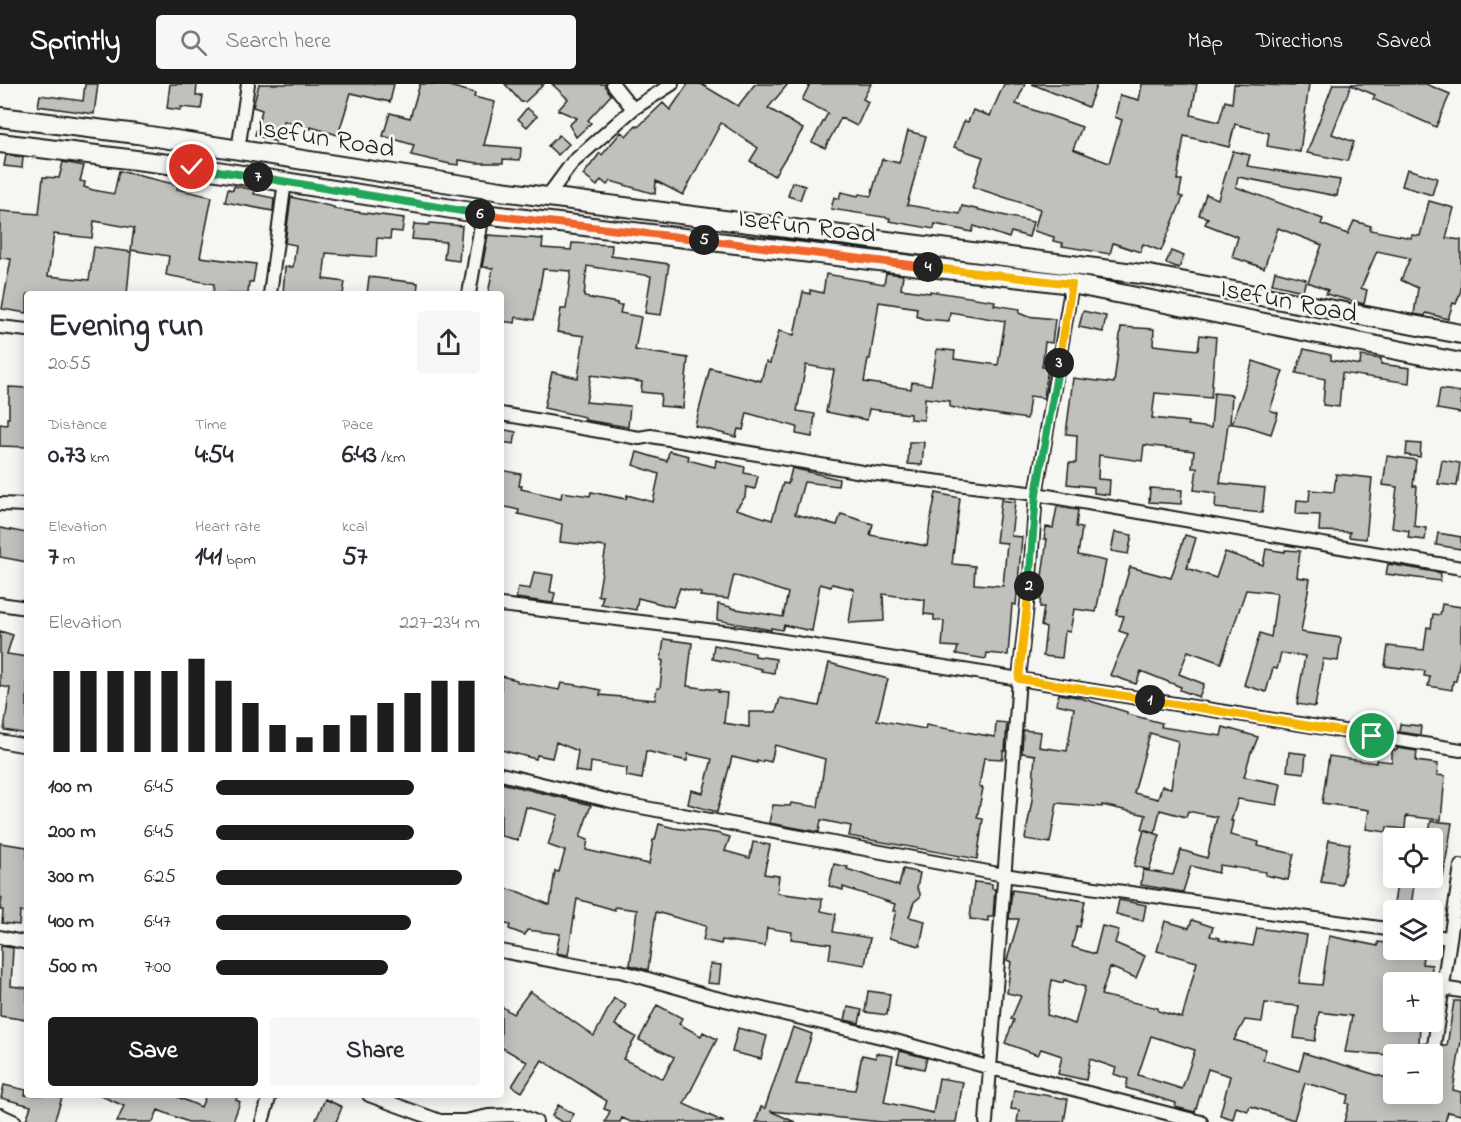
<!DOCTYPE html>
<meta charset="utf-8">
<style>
body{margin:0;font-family:"Indie Flower",sans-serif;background:#f7f7f7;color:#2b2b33;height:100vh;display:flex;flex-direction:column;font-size:22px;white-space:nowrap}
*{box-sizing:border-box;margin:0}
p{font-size:20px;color:#7c7c81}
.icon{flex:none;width:33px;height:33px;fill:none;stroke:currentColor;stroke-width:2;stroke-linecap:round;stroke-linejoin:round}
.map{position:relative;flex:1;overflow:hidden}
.panel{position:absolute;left:24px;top:207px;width:480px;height:807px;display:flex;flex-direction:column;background:#fff;border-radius:6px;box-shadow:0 3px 15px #0003}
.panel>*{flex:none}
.tools{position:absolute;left:1383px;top:744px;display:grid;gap:12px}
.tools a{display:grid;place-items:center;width:60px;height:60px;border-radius:6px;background:#fff;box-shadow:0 3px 15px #0003;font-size:30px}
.pin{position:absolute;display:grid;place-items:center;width:51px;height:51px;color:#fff;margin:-26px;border:3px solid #fff;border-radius:50%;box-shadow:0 2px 6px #0007}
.km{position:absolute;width:30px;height:30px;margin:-15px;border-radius:50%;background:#222;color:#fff;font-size:16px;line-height:30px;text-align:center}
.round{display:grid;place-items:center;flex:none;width:63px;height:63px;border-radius:6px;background:#f7f7f7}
.headline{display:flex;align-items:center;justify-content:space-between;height:102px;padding:0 24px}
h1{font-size:33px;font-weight:800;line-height:45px}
.stats{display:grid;grid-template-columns:repeat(3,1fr);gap:9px;height:102px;padding:6px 24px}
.stats div{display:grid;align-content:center}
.stats b{font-size:26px;font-weight:800}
.stats small{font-size:16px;font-weight:400}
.stats p{font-size:16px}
.chart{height:168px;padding:12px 24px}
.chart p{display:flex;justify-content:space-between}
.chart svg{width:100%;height:108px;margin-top:6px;stroke:#1c1c1c;stroke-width:6}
.button{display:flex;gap:12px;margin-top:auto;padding:12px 24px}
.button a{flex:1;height:69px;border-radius:6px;background:#1c1c1c;color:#fff;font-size:24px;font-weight:800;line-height:69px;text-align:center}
.button a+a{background:#f7f7f7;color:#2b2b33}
ul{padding:0 24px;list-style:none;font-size:20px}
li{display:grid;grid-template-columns:96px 72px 1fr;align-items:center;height:45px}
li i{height:15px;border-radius:8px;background:#1c1c1c}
header{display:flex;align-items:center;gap:36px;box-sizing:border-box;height:84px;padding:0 30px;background:#1c1c1c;color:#fff}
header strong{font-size:28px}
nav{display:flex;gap:33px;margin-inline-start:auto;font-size:21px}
.search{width:420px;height:54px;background:#f7f7f7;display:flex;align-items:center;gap:15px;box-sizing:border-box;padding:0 21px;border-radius:6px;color:#7c7c81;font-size:22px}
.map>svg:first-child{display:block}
.building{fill:#c0c0bd;stroke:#1c1c1c;stroke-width:1.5;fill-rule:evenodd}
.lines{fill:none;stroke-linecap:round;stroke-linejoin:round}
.street-casing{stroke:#1c1c1c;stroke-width:16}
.secondary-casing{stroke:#1c1c1c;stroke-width:22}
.street{stroke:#f6f6f2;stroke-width:12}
.secondary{stroke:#f6f6f2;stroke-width:18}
.split-1-casing{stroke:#fff;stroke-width:12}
.split-2-casing{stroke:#fff;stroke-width:12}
.split-3-casing{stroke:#fff;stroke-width:12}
.split-4-casing{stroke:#fff;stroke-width:12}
.split-5-casing{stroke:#fff;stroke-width:12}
.split-6-casing{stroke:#fff;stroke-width:12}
.split-7-casing{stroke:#fff;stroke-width:12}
.split-8-casing{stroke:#fff;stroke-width:12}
.split-1{stroke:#f5b400;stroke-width:8}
.split-2{stroke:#f5b400;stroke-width:8}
.split-3{stroke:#22a559;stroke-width:8}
.split-4{stroke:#f5b400;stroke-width:8}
.split-5{stroke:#f0652b;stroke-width:8}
.split-6{stroke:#f0652b;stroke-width:8}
.split-7{stroke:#22a559;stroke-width:8}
.split-8{stroke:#22a559;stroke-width:8}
.labels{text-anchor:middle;stroke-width:5;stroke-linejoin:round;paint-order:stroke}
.street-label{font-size:27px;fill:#1c1c1c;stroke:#f6f6f2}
</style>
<header>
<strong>Sprintly</strong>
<div class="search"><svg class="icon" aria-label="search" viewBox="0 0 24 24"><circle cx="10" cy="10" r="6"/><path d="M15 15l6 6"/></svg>Search here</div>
<nav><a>Map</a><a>Directions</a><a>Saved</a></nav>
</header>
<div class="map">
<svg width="1461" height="1038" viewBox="0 0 1461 1038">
<rect width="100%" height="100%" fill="#f6f6f2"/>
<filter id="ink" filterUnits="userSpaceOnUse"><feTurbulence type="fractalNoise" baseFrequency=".0167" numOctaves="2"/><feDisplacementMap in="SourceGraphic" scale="12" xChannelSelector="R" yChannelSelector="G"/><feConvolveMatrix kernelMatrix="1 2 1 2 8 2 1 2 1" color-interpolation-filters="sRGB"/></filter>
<g filter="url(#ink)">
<!-- building -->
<path class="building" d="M85,0h13l-4,30 -56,-8 2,-11 43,6z
M170,0h27l-1,12h7l-2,13 -20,-2 -1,3 -13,-2z
M259,0h135l-4,18 -39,-9 -13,42 -27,-8v2l-27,-8 -7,21 -22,-7 7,-25 -9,-3z
M420,0h22l33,9 -1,4 21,5 -11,43 37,3 -1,12 -17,-1v4h-25l-19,-3v5l-9,-1 -39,-9 3,-10 -31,-9 7,-23 20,5z
M505,0h39l-19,18h-4z
M552,0h52l7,11 -23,25 3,3 -15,14 -7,-12 8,-7 -19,-8 10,-11z
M688,0h13l37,22 17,-22h33l-20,24 35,21 -29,47 -24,-15 8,-13 -37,-25 -38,72 -27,-14 -1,13 -44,-13 -4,4 -6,-5 -4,6 -14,-11 17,-22 2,2 19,-23 5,4 10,-11 2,2 25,-24 7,7z
M810,0h61l-8,15 5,3 -11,24 -16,-8 -16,30 -13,-6 16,-29 -26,-13z
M1004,0h21l-9,20 66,23 -9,22 36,14 13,-43 -7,-3 5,-22 19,5 3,-16h55l-6,31 28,7 6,-21 7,2 2,-19 60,2 1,-2h14l-9,68 -33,-6 2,-13 -34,-9 -6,23 -45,-11 -7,44h5l-3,16 4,1 -22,54 -18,-7 -3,8 -27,-9 -3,11 -48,-8 1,-3 -10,-2 1,-4 -20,-6 6,-22 -67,-22 10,-30 -29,-10 10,-26 4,1 5,-12 17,6z
M1032,0h65l-9,23z
M1333,0h93l24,10 -14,33 -63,-28 2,-4 -24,-10 -19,49 22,8 -7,19 -40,-8z
M527,24l10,8 -10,11 -9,-8z
M908,47l18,5 -19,69 53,9 2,-8 71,16 -4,15 -18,-5 -2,6 -35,-12 -2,6 -37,-8 -1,5 -45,-8 1,-3 -59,-9 3,-12 5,2 2,-7 17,4 1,-2 12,2 11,-37 17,4z
M559,51l10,9 -11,11 -10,-9z
M1233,67l17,4 -3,11 93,14 -3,16 -99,-19 -2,10 87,32 -2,5 27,10 6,-13 17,5 -1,4 41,8 1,-3 8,1 9,-35 25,7 -8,30 15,2v50l-5,14 -3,-1 -5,16 -22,-6 -1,3 -11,-2 4,-26 -17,-8 9,-22 -33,-7 -16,37 6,2 -3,14 -38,-10 2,-4 -20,-8 14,-37 -44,-17 -14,40 -32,-11 6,-20 -33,-13 3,-6 -9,-3 7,-21 12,5z
M6,71l17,2 -1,11 -18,-2z
M63,78l21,4 -4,15 5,1 -1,5 9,3 21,4 5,-23 59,14 -1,4 35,8 -12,60 56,7 -3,18h-4l-1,12h-35l1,-10 -48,-9 3,-19 -38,-6 3,-22 -40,-7 -2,17 -38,-4 -6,42 41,4 5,-33 37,5 -4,42h-100v19l-25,-4 9,-50 -11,-1v-47l39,3 4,-37 16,1z
M1407,85l30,9 -5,17 -30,-9z
M792,98l13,4 -5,14 -12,-4z
M234,102l21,4 -1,4 20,4 -1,13 -48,-9 3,-13 5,1z
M291,113l43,10v2l70,9 -2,14 -11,-1 -1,8 -13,-1 -1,19 -50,-4 -3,26 22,3 -2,12h-60l2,-27h8l3,-22 -11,-2z
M430,139l32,3 -3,35 -15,-2 2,-17 -34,-3 2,-15 15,1z
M488,151l55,4 -1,9 29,2 1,-7 40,2 -1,11 58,8 -8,51 -16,-2 6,-37 -64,-10 -3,31 33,6v2h5l-2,8 21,4 -6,33 53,8 -5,50 -23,-2 1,-12 -20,-2 1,-10 -51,-7 -5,27 44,4 -2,21 -43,-7v-3l-41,-9 8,-36 26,6 6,-42 -27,-4 4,-23h5l5,-38 -28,-2 -9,51 -18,-3 -1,6 -14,-2v-27h-13l5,-26 -11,-1z
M1171,167l13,5 -5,12 -13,-5z
M1275,187l31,8 -3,12 -31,-7z
M886,189l17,2 -2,14 29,4v-2l65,10 -1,4 26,4 -1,4 7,3 29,3 -3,24 -7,-1 -3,25h6l-4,31 -14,-2 -3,23 -77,-12v-6l-25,-3 -1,22 -14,-1v-5l-41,-5 -2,11 -41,-8 8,-42 -28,-5 -9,46 18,3 -3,23 -16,-3 1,-7 -50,-14 -4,17 -5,-1 -2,8 -41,-11 15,-58 51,13 5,-19 4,1 9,-32 15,4 9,-43 7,2v-4l13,3 3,-19 58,10zM879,218l38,6 -1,8 8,3 25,2 1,-9 55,9 -7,44 -44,-6 1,-8 -18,-2 -6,36 -19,-3 -1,7 -47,-7 4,-23h2z
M369,193l49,6 -1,11h-50z
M1083,227l23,5 -3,16 -24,-5z
M1121,243l33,2 -1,16 45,5 2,-15 16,2 -5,61 -56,-5 -3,25 36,4v3l23,3 3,-35 18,2 -2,29h-2l-8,59 45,5 -3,25 -47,-5 1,-15 -22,-3 3,-22h-5l2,-17 -50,-6 -2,16 -43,-6 -1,24 12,1 -1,15 -15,-2v-6l-27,-3 2,-21h7l1,-28 -11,-1 7,-56 41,5z
M1304,265l27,6v5l29,5 1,-9 20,3v5l29,4 -1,15 -67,-10 -3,34 -16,-2 2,-26 -29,-6z
M1253,277l30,10 -13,39 8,3 -7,21 -25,-8 -14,-2z
M9,303l18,1v59l-27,-1v-22l7,1v-7h2z
M1440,305l21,3v21l-24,-4z
M501,345l15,3 -2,12 -13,-2z
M909,358h15l-2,23 -14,-1z
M1407,359l14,1 -1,13 -14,-2z
M669,367l20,5 -1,4 27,7 1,-7 29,7 -1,6 14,3 -3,13 -9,-2 -1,10 -9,12 36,11 11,-37 5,1 4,-16 47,11 -1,7 -34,-4 -9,32 42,11 4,-11 32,10 -3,11 57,11 3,-23 6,-30 24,5 -8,66 23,2 -1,18 29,2 4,-43 -11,-1 5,-42 14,2 -4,34 11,1 -6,68 -4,-1 -4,51 -21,-2 -1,6 -30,-5 2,-7 -16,-1 2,-25 -10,-1v-5l-10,-1 1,-14 -42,-6 1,27 -35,2 5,-34 -22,-5 -1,3 -11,-3 -8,47 -28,-6 -2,5 -11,-2v2l-54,-10 1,-16 13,3v1l52,9 5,-24 -54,-18 -6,24 -28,-3 1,-3 -21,-5 -7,19 -35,-9 -2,12 -35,-6 2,-8h-5l8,-49 -46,-5 2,-18 -44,-10 1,-4 -18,-4v-36l20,4 -2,12h3l-1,3 40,9 1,-6 28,4 1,-4 35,7 1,-4 26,7 6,-28 -26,-9 4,-13 30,9z
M1387,372l29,4 -3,26h4l-3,40 12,2 -1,12 -17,-2 1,-7 -17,-3 5,-41 -14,-2z
M1442,376l18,3 -3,23 -19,-2z
M1336,390l36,4 -6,61 -17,-2 1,-5 -31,-1 1,-16 -24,-1 1,-14 12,1 1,-11 24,2z
M1150,404l32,2 -1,14 -32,-2z
M1057,423l21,3 -2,17 6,1 -4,27 28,6 -10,51 -22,-3 -4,23 -5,-1 -3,27 -19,-2 3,-28 -5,-2 3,-19h-4l2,-31 5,-37h-3l2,-12 7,1z
M0,444l27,5v29l-27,-5z
M1115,448l17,3 -4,19 -17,-3z
M1438,449l23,4v12l-25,-4z
M1185,451l11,3 -9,30 29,10 9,-26 38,13 3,-16 19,3v-2l15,1 -3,26 13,2 -9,53 40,6 -3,23 -15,-2 -8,48 -18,-3 8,-48 -24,-3 -4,16 -4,-1 -7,24 -22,-7 16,-52 11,4 6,-44 -31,-3 -25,73 -33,-12 -9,23 25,10 -5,13 -19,-7 1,-3 -40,-16 -5,13 -26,-9 18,-41 -9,-3 5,-15 -8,-1 14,-48 41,11z
M1388,480l53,9 -1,8 -54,-7z
M534,488l19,3 -3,17 5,1 -2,10 -37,-5 2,-11 12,2z
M1442,520l19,3v47l-5,27h-3l-1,9 -24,-4 2,-9 -6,-1 1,-5 -40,-5 3,-20 36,4 3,-23 4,1 2,-14 7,1z
M0,547l13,4 -6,19 20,3v77l-23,-4 6,-42 -10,-2z
M664,555l28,4 -5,43 32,4 -1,2 9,1 -3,30 25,4v-15h27l4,-14 39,8 10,-43 59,16 -11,41 48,9 1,-4 69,12 1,-15 11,1 -2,28h-2v8l-19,-1 -5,29 4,1 -6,30 6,1 -6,40 -128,-23 2,-10 -30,-6 -2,12 -50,-9 4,-18 17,1 1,-3 27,4 7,-48 -50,-14 -4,17 -8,-2 -1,2 -5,-1v2l-25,-6 -15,55 -29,-8 3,-14 12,3 9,-34 -24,-5 -1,7 -41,-10 -4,28 -16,-3 1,-8 -36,-6 -1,11 -15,-2 3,-20 -22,-9 -4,16 -15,-3 -1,4 -35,-9v-74l16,4v2l42,8 2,-7 16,2 24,5 -1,5 55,5 2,-12h3l3,-27 -2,-1z
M714,561l41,8v3l21,3 -2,14 -13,-2 1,-2 -50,-10z
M1059,610l18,3 50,15v2l35,9 -1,4 60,9 2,-9 35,10 -6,15h-1l-7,25 37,7 -4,21 -39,-6 -7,22h2l-3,14 29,7 -1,4 36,8 -6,26 -23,-5 1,-3 -46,-7 -2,8 -27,-7 -8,26 -42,-7 2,-15 30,5 8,-25 26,8 10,-41 -29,-6 -2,6 -26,-7 -5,22 -13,-3 4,-14 -44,-10v2l-45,-4 -7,40 -25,-4 7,-39 3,-45 -13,-2 1,-23 18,2 -2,15 28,4 7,-43 -18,-4zM1150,649l28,8 -7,47 -9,-2 -4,13 -24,-6z
M1400,640l21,2 -1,9 -21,-3z
M1397,664l20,3 -1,10 22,3 -1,11 8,1 -4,44 -35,-4 -1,13 -18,-2 -1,5 -20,-3 3,-19 -47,-7 7,-47 47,7v-3l16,2v-12h5z
M1289,668l17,2 -2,19 -17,-2z
M501,699l90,22 -11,32 8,3 -2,10 63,14 4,-24h2l4,-16 15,4 42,5 14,4 -5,14 25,7 3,-16 17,3 -6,29 15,2 -2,17 45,6 -1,12 15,3 -3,18 37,6 -5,27 -36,-6 2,-15 -40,-5 1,-7 -25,-4 -2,18 -43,-6 -1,4 -18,-4 3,-14 -50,-14 -8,58 -4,-1 -14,-4 7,-55 -22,-3v3l-38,-11 -9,56 -12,-2 4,-19 -33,-4 -2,5 -16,-6 1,-4 -9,-2v-36l18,5 31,13 5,-34 4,1 6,-21 -17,-6 10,-30 -32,-8 -8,33 -17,-4z
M1431,737l21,2 -9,55 -11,-2v-38h-4z
M1144,746l16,5 -11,35 -15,-4z
M1329,756l21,4 -8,41 -21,-3z
M0,759l27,4v66l-7,-1 -1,13 -17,-2 1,-13h-3l2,-12 -2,-1z
M834,780l14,3 -1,2 52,17 4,-17 17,4 -3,15 3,5v4l-6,5 -5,15 16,4 -5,25 -31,-8 7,-27h-3l2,-7 -52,-17v3l-14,-4z
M1398,794h17l-4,28h-4l-1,4h-13z
M974,798l18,2v5h3l-2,28h-5v4l-18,-2z
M1012,806l73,11 -5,26 -3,-1 -5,21 23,7 7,-28 17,4 -4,13 30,13 -9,22 -26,-11 -9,28 57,13v3l24,7 15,-56 -40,-11 8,-30 24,7 3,-8 21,7 -3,9 10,2 -1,2 34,6 4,-18 50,7 -8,48 23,2 7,-49 49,10v-4l16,2v6h30l-2,14 10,1 -1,17h-37v40h17l-1,3 10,1 -1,17 7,1 -2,10 -32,1 -47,-3 7,-36 -33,-4 -4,29 -21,-3 5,-32 -34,-3 -3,19 -17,-2 -11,20 32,9 -3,11 36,11 5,-18 86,26 -4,15h46v-27l7,-3 3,-18h5l7,-45h7v40l-8,49 8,2v23l-13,-3 -3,10h-101l5,-18 -3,-1 3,-8 -44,-12 -11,37 -44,-14 -2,5 -12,-4 -3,12 -13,-4 10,-39 -22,-7 -13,43 -20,-5 1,-4 -50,-15 2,-9 -14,-5 2,-6 -23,-8 -3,-1 -4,21 -28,-6 4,-18 -21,-7 -3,6 -33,-12 9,-23 -3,-1 10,-23 -14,-3 4,-31 -4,-2 12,-41h-10zM1052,896l11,3 1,-3 21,7 -10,37 -28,-9zM1151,952l44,14 -13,39 -44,-14z
M1119,816l27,5 -3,16 -27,-7z
M1,862l12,2 -2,38 16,2v32l-27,-4z
M710,880l11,1 -2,19 -12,-1z
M530,907l64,45 20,-38 12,7 -11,20 21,12 -13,22 40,20 11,-22 -35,-17 18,-35 25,13 -3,6 22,12 2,-4 14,7 -33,65 40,18h-93l-9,-4 -2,4h-15l5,-11 -6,-2 3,-8 -65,-41 -20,32 -10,-6 15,-24 -26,-15v-41l12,8z
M868,907l22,3 -3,21 -22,-3z
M848,923l14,3 -3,13 -14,-3z
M793,943l19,7 -16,50 59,6 7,-35 14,3v-5l17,3 -9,46 49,11 6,-35 24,4 -7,40h-74l-112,-11 25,11h-39l5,-15 4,1z
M738,944l29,8 -6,23 -29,-7z
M900,967l27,7 -3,11 -27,-6z
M4,1001l22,5 -1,5h38l-9,27h-21l-7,-2 5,-14 -30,-8z
M1014,1006l54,9 -4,23h-47l2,-12 -8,-1z
M99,1011h74l28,12 5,-12h32l-2,5 4,2 -7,20h-45l-30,-12 -5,12h-36l7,-16z
M325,1015l17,8 -6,15h-21z
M558,1021l16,9 -5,8h-7l-10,-6z"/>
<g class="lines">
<!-- street casing -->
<g class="street-casing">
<path id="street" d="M613,0l20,25
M238,66l10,-66
M547,113l25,-34 61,-54 39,-25
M270,210l15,-113
M469,210l14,-80
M0,243l27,3
M501,330l138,24 12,-2 211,36 174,22 425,74
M0,420l27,1
M0,520l27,4
M501,521l239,29 721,116
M0,657l27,5
M501,690l118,29 385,72 390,55
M1432,852l18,2
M0,853l27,6
M501,867l90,17 29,3 88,25 177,42 106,30 210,54
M1442,904l19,3
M1432,975l29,-193
M369,1011l71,26h25l23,-5 32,-1 16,7
M0,1031l15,7
M262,1038l8,-27
M986,1038l33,-443 11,-103 6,-82 36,-210"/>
</g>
<!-- secondary casing -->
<g class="secondary-casing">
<path id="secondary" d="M0,33l137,17 364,57 648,84 312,59
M0,59l192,24 291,47 589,70 389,79"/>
</g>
<!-- street -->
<use href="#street" class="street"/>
<!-- secondary -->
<use href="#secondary" class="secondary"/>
</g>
</g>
<g class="lines" filter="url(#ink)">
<!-- split-1 casing -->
<g class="split-1-casing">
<path id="split-1" d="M1150,616l222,36"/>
</g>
<!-- split-2 casing -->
<g class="split-2-casing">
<path id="split-2" d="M1029,502l-10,93 131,21"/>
</g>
<!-- split-3 casing -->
<g class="split-3-casing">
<path id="split-3" d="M1029,502l7,-92 23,-131"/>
</g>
<!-- split-4 casing -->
<g class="split-4-casing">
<path id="split-4" d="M928,183l144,17 -13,79"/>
</g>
<!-- split-5 casing -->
<g class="split-5-casing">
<path id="split-5" d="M704,156l224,27"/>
</g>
<!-- split-6 casing -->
<g class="split-6-casing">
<path id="split-6" d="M480,130l224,26"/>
</g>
<!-- split-7 casing -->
<g class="split-7-casing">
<path id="split-7" d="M258,93l222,37"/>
</g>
<!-- split-8 casing -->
<g class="split-8-casing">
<path id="split-8" d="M192,83l66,10"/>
</g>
<!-- split-1 -->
<use href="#split-1" class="split-1"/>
<!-- split-2 -->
<use href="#split-2" class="split-2"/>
<!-- split-3 -->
<use href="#split-3" class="split-3"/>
<!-- split-4 -->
<use href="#split-4" class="split-4"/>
<!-- split-5 -->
<use href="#split-5" class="split-5"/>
<!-- split-6 -->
<use href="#split-6" class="split-6"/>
<!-- split-7 -->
<use href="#split-7" class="split-7"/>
<!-- split-8 -->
<use href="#split-8" class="split-8"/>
</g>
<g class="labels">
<!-- street labels -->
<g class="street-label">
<text transform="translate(326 53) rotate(9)" y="9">Isefun Road</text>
<text transform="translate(807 141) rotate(7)" y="9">Isefun Road</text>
<text transform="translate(1289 216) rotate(11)" y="9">Isefun Road</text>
</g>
</g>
</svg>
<div class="tools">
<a><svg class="icon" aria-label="locate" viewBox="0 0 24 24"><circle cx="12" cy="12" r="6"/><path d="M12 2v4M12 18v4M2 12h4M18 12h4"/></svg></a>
<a><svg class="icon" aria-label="layers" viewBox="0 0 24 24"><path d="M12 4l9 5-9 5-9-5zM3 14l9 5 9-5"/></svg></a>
<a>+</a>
<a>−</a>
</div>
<div class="pin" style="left:1372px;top:652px;background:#1e9e55"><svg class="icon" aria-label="arrive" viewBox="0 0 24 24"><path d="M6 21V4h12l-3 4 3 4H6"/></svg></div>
<div class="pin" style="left:192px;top:83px;background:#d93025"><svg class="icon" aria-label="check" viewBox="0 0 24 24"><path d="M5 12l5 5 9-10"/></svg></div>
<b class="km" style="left:1150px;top:616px">1</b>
<b class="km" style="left:1029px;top:502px">2</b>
<b class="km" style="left:1059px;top:279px">3</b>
<b class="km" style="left:928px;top:183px">4</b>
<b class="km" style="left:704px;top:156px">5</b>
<b class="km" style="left:480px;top:130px">6</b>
<b class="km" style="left:258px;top:93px">7</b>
<section class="panel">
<div class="headline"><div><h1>Evening run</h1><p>20:55</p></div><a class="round"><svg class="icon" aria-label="share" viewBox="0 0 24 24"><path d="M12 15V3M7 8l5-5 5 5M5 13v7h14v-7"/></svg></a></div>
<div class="stats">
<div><p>Distance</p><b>0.73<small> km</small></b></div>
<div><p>Time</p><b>4:54</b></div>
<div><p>Pace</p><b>6:43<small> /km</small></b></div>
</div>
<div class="stats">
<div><p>Elevation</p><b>7<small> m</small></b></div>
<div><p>Heart rate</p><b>141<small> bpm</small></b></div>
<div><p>kcal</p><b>57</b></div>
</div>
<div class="chart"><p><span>Elevation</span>227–234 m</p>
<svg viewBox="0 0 160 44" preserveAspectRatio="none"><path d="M5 44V11M15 44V11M25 44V11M35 44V11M45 44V11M55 44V6M65 44V15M75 44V24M85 44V33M95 44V38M105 44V33M115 44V29M125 44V24M135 44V20M145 44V15M155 44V15"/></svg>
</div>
<ul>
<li><b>100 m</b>6:45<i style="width:75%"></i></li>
<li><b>200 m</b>6:45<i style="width:75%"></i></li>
<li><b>300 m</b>6:25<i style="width:93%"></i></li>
<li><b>400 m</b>6:47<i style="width:74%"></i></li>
<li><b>500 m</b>7:00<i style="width:65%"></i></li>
</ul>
<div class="button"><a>Save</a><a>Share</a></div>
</section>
</div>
